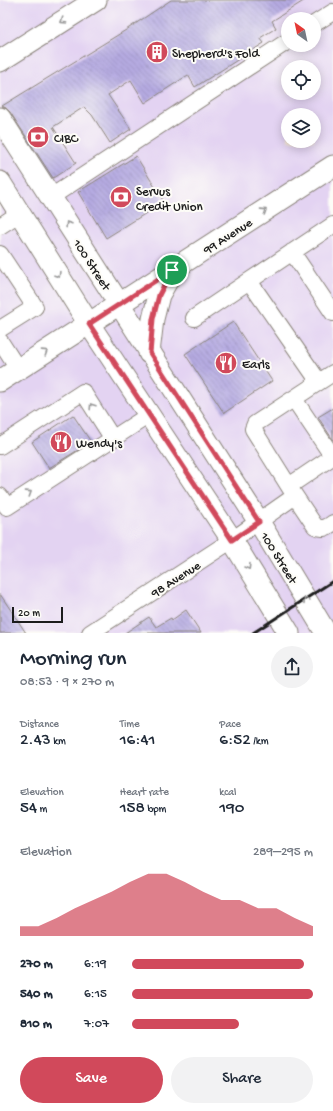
<!DOCTYPE html>
<meta charset="utf-8">
<style>
body{margin:0;font-family:"Gochi Hand",sans-serif;background:#f2f2f3;color:#1f2937;height:100vh;display:flex;flex-direction:column;font-size:15px;white-space:nowrap}
*{box-sizing:border-box;margin:0}
p{font-size:13px;color:#747a83}
.icon{flex:none;width:22px;height:22px;fill:none;stroke:currentColor;stroke-width:2;stroke-linecap:round;stroke-linejoin:round}
.map{position:relative;height:633px;overflow:hidden}
.drawer{display:flex;flex-direction:column;background:#fff;flex:1}
.drawer>*{flex:none}
.needle{width:26px;rotate:327deg}
.fabs{position:absolute;left:281px;top:12px;display:grid;gap:8px}
.fabs a{display:grid;place-items:center;width:40px;height:40px;border-radius:50%;background:#fff;box-shadow:0 2px 10px #0003;font-size:20px}
.scale{position:absolute;left:12px;bottom:10px;width:51px;box-sizing:border-box;padding-left:4px;border:2px solid #1c1c1c;border-top:0;font-size:11px;line-height:14px;white-space:nowrap;color:#1c1c1c;-webkit-text-stroke:3px #fdfcf7;paint-order:stroke}
.pin{position:absolute;display:grid;place-items:center;width:34px;height:34px;color:#fff;margin:-17px;border:2px solid #fff;border-radius:50%;box-shadow:0 1px 4px #0007}
.round{display:grid;place-items:center;flex:none;width:42px;height:42px;border-radius:21px;background:#f2f2f3}
.summary{display:flex;align-items:center;justify-content:space-between;height:68px;padding:0 20px}
h1{font-size:22px;font-weight:600;line-height:30px}
.figures{display:grid;grid-template-columns:repeat(3,1fr);gap:6px;height:68px;padding:4px 20px}
.figures div{display:grid;align-content:center}
.figures b{font-size:17px;font-weight:600}
.figures small{font-size:11px;font-weight:400}
.figures p{font-size:11px}
.chart{height:112px;padding:8px 20px}
.chart p{display:flex;justify-content:space-between}
.chart svg{width:100%;height:72px;margin-top:4px;fill:#d1495b;opacity:.7}
.button{display:flex;gap:8px;margin-top:auto;padding:8px 20px}
.button a{flex:1;height:46px;border-radius:24px;background:#d1495b;color:#fff;font-size:16px;font-weight:600;line-height:46px;text-align:center}
.button a+a{background:#f2f2f3;color:#1f2937}
ul{padding:0 20px;list-style:none;font-size:13px}
li{display:grid;grid-template-columns:64px 48px 1fr;align-items:center;height:30px}
li i{height:10px;border-radius:5px;background:#d1495b}
.map>svg:first-child{display:block}
.built{fill:#e3d3f2;fill-rule:evenodd}
.building{fill:url(#building-back-hatch)}
.lines{fill:none;stroke-linecap:round;stroke-linejoin:round}
.minor-casing{stroke:#8a837a;stroke-width:18}
.major-casing{stroke:#8a837a;stroke-width:23}
.minor{stroke:#fff;stroke-width:16}
.major{stroke:#fff;stroke-width:21}
.rail{stroke:#1c1c1c;stroke-width:3}
.oneway{stroke:#999}
.route-casing{stroke:#fff;stroke-width:8}
.route{stroke:#d1495b;stroke-width:5}
.labels{text-anchor:middle;stroke-width:4;stroke-linejoin:round;paint-order:stroke}
.poi-label{font-size:13px;fill:#1c1c1c;stroke:#fdfcf7;text-anchor:start}
.street-label{font-size:13px;fill:#1c1c1c;stroke:#fdfcf7}
</style>
<div class="map">
<svg width="333" height="633" viewBox="0 0 333 633">
<defs>
<pattern id="building-back-hatch" width="6" height="6" patternUnits="userSpaceOnUse"><rect width="6" height="6" fill="#b6abe2"/><path d="M-1 5l2 2M0 0l6 6M5-1l2 2" fill="none" stroke="#938ab6"/></pattern>
</defs>
<rect width="100%" height="100%" fill="#fdfcf7"/>
<filter id="ink" filterUnits="userSpaceOnUse"><feTurbulence type="fractalNoise" baseFrequency=".025" numOctaves="2"/><feDisplacementMap in="SourceGraphic" scale="8" xChannelSelector="R" yChannelSelector="G"/><feConvolveMatrix kernelMatrix="1 2 1 2 8 2 1 2 1" color-interpolation-filters="sRGB"/></filter>
<filter id="wash" filterUnits="userSpaceOnUse"><feTurbulence type="fractalNoise" baseFrequency=".012" numOctaves="4" result="noise"/><feDisplacementMap in="SourceGraphic" scale="16" xChannelSelector="R" yChannelSelector="G"/><feGaussianBlur stdDeviation="0.9" result="paint"/><feColorMatrix in="noise" values="0 0 0 0 0 0 0 0 0 0 0 0 0 0 0 0 0 1.4 0 .05"/><feComposite in="paint" operator="in"/></filter>
<g filter="url(#wash)">
<rect width="100%" height="100%" fill="#f8ead8"/>
<!-- built -->
<path class="built" d="M0,0h333v633h-333zM288,19h26v26h-26zM288,67h26v26h-26zM288,115h26v26h-26z"/>
<g id="blocks">
<!-- building -->
<path class="building" d="M171,0h134l-33,21 4,7 -16,10 4,5 -69,44 -7,-12 -43,28 -14,-23 -23,15 23,34 -21,14 -18,-28 -8,-8 -31,20 23,36 -23,15 -43,-66 -4,-4 -4,-2 124,-76z
M136,156l28,46 -58,36 -28,-46z
M233,322l39,59 -48,32 -39,-59z
M333,408v32l-15,-23z
M73,415l18,27 -42,26 -17,-26z
M0,594l26,39h-26z
M186,610l15,23h-76l24,-16 7,10 15,-9 1,2z"/>
</g>
</g>
<g filter="url(#ink)">
<use href="#blocks" fill-opacity="0" stroke="#8a837a" stroke-width="1"/>
<g class="lines">
<!-- minor casing -->
<g class="minor-casing">
<path id="minor" d="M314,24l19,-12
M51,197l237,-156
M0,226l20,-13
M292,252l41,61
M0,254l35,53 -35,22
M249,281l84,-56
M194,318l55,-37 70,101 14,-9
M0,341l18,28
M294,399l39,58
M0,446l83,-54 30,47
M289,486l43,-29
M0,496l7,11 142,-92
M295,496l20,30c7,4 11,2 18,-3
M90,633l142,-93 63,-44 -42,-67 2,-5 64,-42"/>
</g>
<!-- major casing -->
<g class="major-casing">
<path id="major" d="M0,61l96,-61
M0,118l259,404 67,111
M0,182l89,142 143,216 57,93
M149,353l4,-34 6,-24 13,-23
M0,381l333,-215"/>
</g>
<!-- minor -->
<use href="#minor" class="minor"/>
<!-- major -->
<use href="#major" class="major"/>
<!-- rail -->
<path class="rail" d="M253,633l80,-52"/>
</g>
<!-- one-way arrows -->
<defs><path id="oneway-chevron" d="M-2-3.5L2.5 0L-2 3.5" fill="none" stroke-width="1.6" stroke-linecap="round" stroke-linejoin="round"/></defs>
<g class="oneway">
<use href="#oneway-chevron" transform="translate(63 21) rotate(147)"/>
<use href="#oneway-chevron" transform="translate(264 211) rotate(-33)"/>
<use href="#oneway-chevron" transform="translate(68 224) rotate(-123)"/>
<use href="#oneway-chevron" transform="translate(58 275) rotate(58)"/>
<use href="#oneway-chevron" transform="translate(45 352) rotate(-33)"/>
<use href="#oneway-chevron" transform="translate(92 406) rotate(-123)"/>
<use href="#oneway-chevron" transform="translate(29 493) rotate(-33)"/>
<use href="#oneway-chevron" transform="translate(248 567) rotate(59)"/>
<use href="#oneway-chevron" transform="translate(306 600) rotate(-121)"/>
</g>
</g>
<g class="lines" filter="url(#ink)">
<!-- route casing -->
<g class="route-casing">
<path id="route" d="M172,270l-13,25 -6,24 -3,34 109,169 -27,18 -143,-216z"/>
</g>
<!-- route -->
<use href="#route" class="route"/>
</g>
<!-- icons -->
<defs>
<g id="building-disc" transform="scale(1.15)"><circle r="9.5" fill="#d1495b" stroke="#fdfcf7"/><path d="M-4-6H4V6H1V3H-1V6H-4ZM-2.5-4.3h1.7v1.8h-1.7ZM.8-4.3h1.7v1.8H.8ZM-2.5-1h1.7V.8h-1.7ZM.8-1h1.7V.8H.8Z" fill="#fff"/></g>
<g id="bank-disc" transform="scale(1.15)"><circle r="9.5" fill="#d1495b" stroke="#fdfcf7"/><path d="M-6-4H6V4H-6ZM0-2.3a2.3 2.3 0 1 0 0 4.6a2.3 2.3 0 1 0 0-4.6Z" fill="#fff"/></g>
<g id="restaurant-disc" transform="scale(1.15)"><circle r="9.5" fill="#d1495b" stroke="#fdfcf7"/><path d="M-5-6h1v4h1v-4h1v4h1v-4h1v5L-1.5 .5V6h-2V.5L-5-1ZM5-6V6H3V1.5H1.5Q1.5-4 5-6Z" fill="#fff"/></g>
</defs>
<g fill-rule="evenodd">
<use href="#building-disc" x="157" y="52"/>
<use href="#bank-disc" x="38" y="137"/>
<use href="#bank-disc" x="121" y="197"/>
<use href="#restaurant-disc" x="226" y="363"/>
<use href="#restaurant-disc" x="61" y="442"/>
</g>
<g class="labels">
<!-- poi labels -->
<g class="poi-label">
<text x="172" y="57">Shepherd's Fold</text>
<text x="54" y="142">CIBC</text>
<text x="136" y="195">Servus<tspan x="136" dy="15">Credit Union</tspan></text>
<text x="242" y="368">Earls</text>
<text x="76" y="447">Wendy's</text>
</g>
<!-- street labels -->
<g class="street-label">
<text transform="translate(227 235) rotate(-33)" y="5">99 Avenue</text>
<text transform="translate(93 264) rotate(57)" y="5">100 Street</text>
<text transform="translate(280 557) rotate(58)" y="5">100 Street</text>
<text transform="translate(175 578) rotate(-33)" y="5">98 Avenue</text>
</g>
</g>
</svg>
<div class="fabs">
<a><svg class="needle" viewBox="-14 -14 28 28"><path d="M0-13l5 13h-10z" fill="#e53935"/><path d="M0 13l5-13h-10z" fill="#747a83"/></svg></a>
<a><svg class="icon" aria-label="locate" viewBox="0 0 24 24"><circle cx="12" cy="12" r="6"/><path d="M12 2v4M12 18v4M2 12h4M18 12h4"/></svg></a>
<a><svg class="icon" aria-label="layers" viewBox="0 0 24 24"><path d="M12 4l9 5-9 5-9-5zM3 14l9 5 9-5"/></svg></a>
</div>
<div class="scale">20 m</div>
<div class="pin" style="left:172px;top:270px;background:#1e9e55"><svg class="icon" aria-label="arrive" viewBox="0 0 24 24"><path d="M6 21V4h12l-3 4 3 4H6"/></svg></div>
</div>
<section class="drawer">
<div class="summary"><div><h1>Morning run</h1><p>08:53 · 9 × 270 m</p></div><a class="round"><svg class="icon" aria-label="share" viewBox="0 0 24 24"><path d="M12 15V3M7 8l5-5 5 5M5 13v7h14v-7"/></svg></a></div>
<div class="figures">
<div><p>Distance</p><b>2.43<small> km</small></b></div>
<div><p>Time</p><b>16:41</b></div>
<div><p>Pace</p><b>6:52<small> /km</small></b></div>
</div>
<div class="figures">
<div><p>Elevation</p><b>54<small> m</small></b></div>
<div><p>Heart rate</p><b>158<small> bpm</small></b></div>
<div><p>kcal</p><b>190</b></div>
</div>
<div class="chart"><p><span>Elevation</span>289–295 m</p>
<svg viewBox="0 0 160 44" preserveAspectRatio="none"><path d="M0 44V38L10 38L20 33L30 27L40 22L50 17L60 11L70 6L80 6L90 11L100 17L110 22L120 22L130 27L140 27L150 33L160 38V44z"/></svg>
</div>
<ul>
<li><b>270 m</b>6:19<i style="width:95%"></i></li>
<li><b>540 m</b>6:15<i style="width:100%"></i></li>
<li><b>810 m</b>7:07<i style="width:59%"></i></li>
</ul>
<div class="button"><a>Save</a><a>Share</a></div>
</section>
